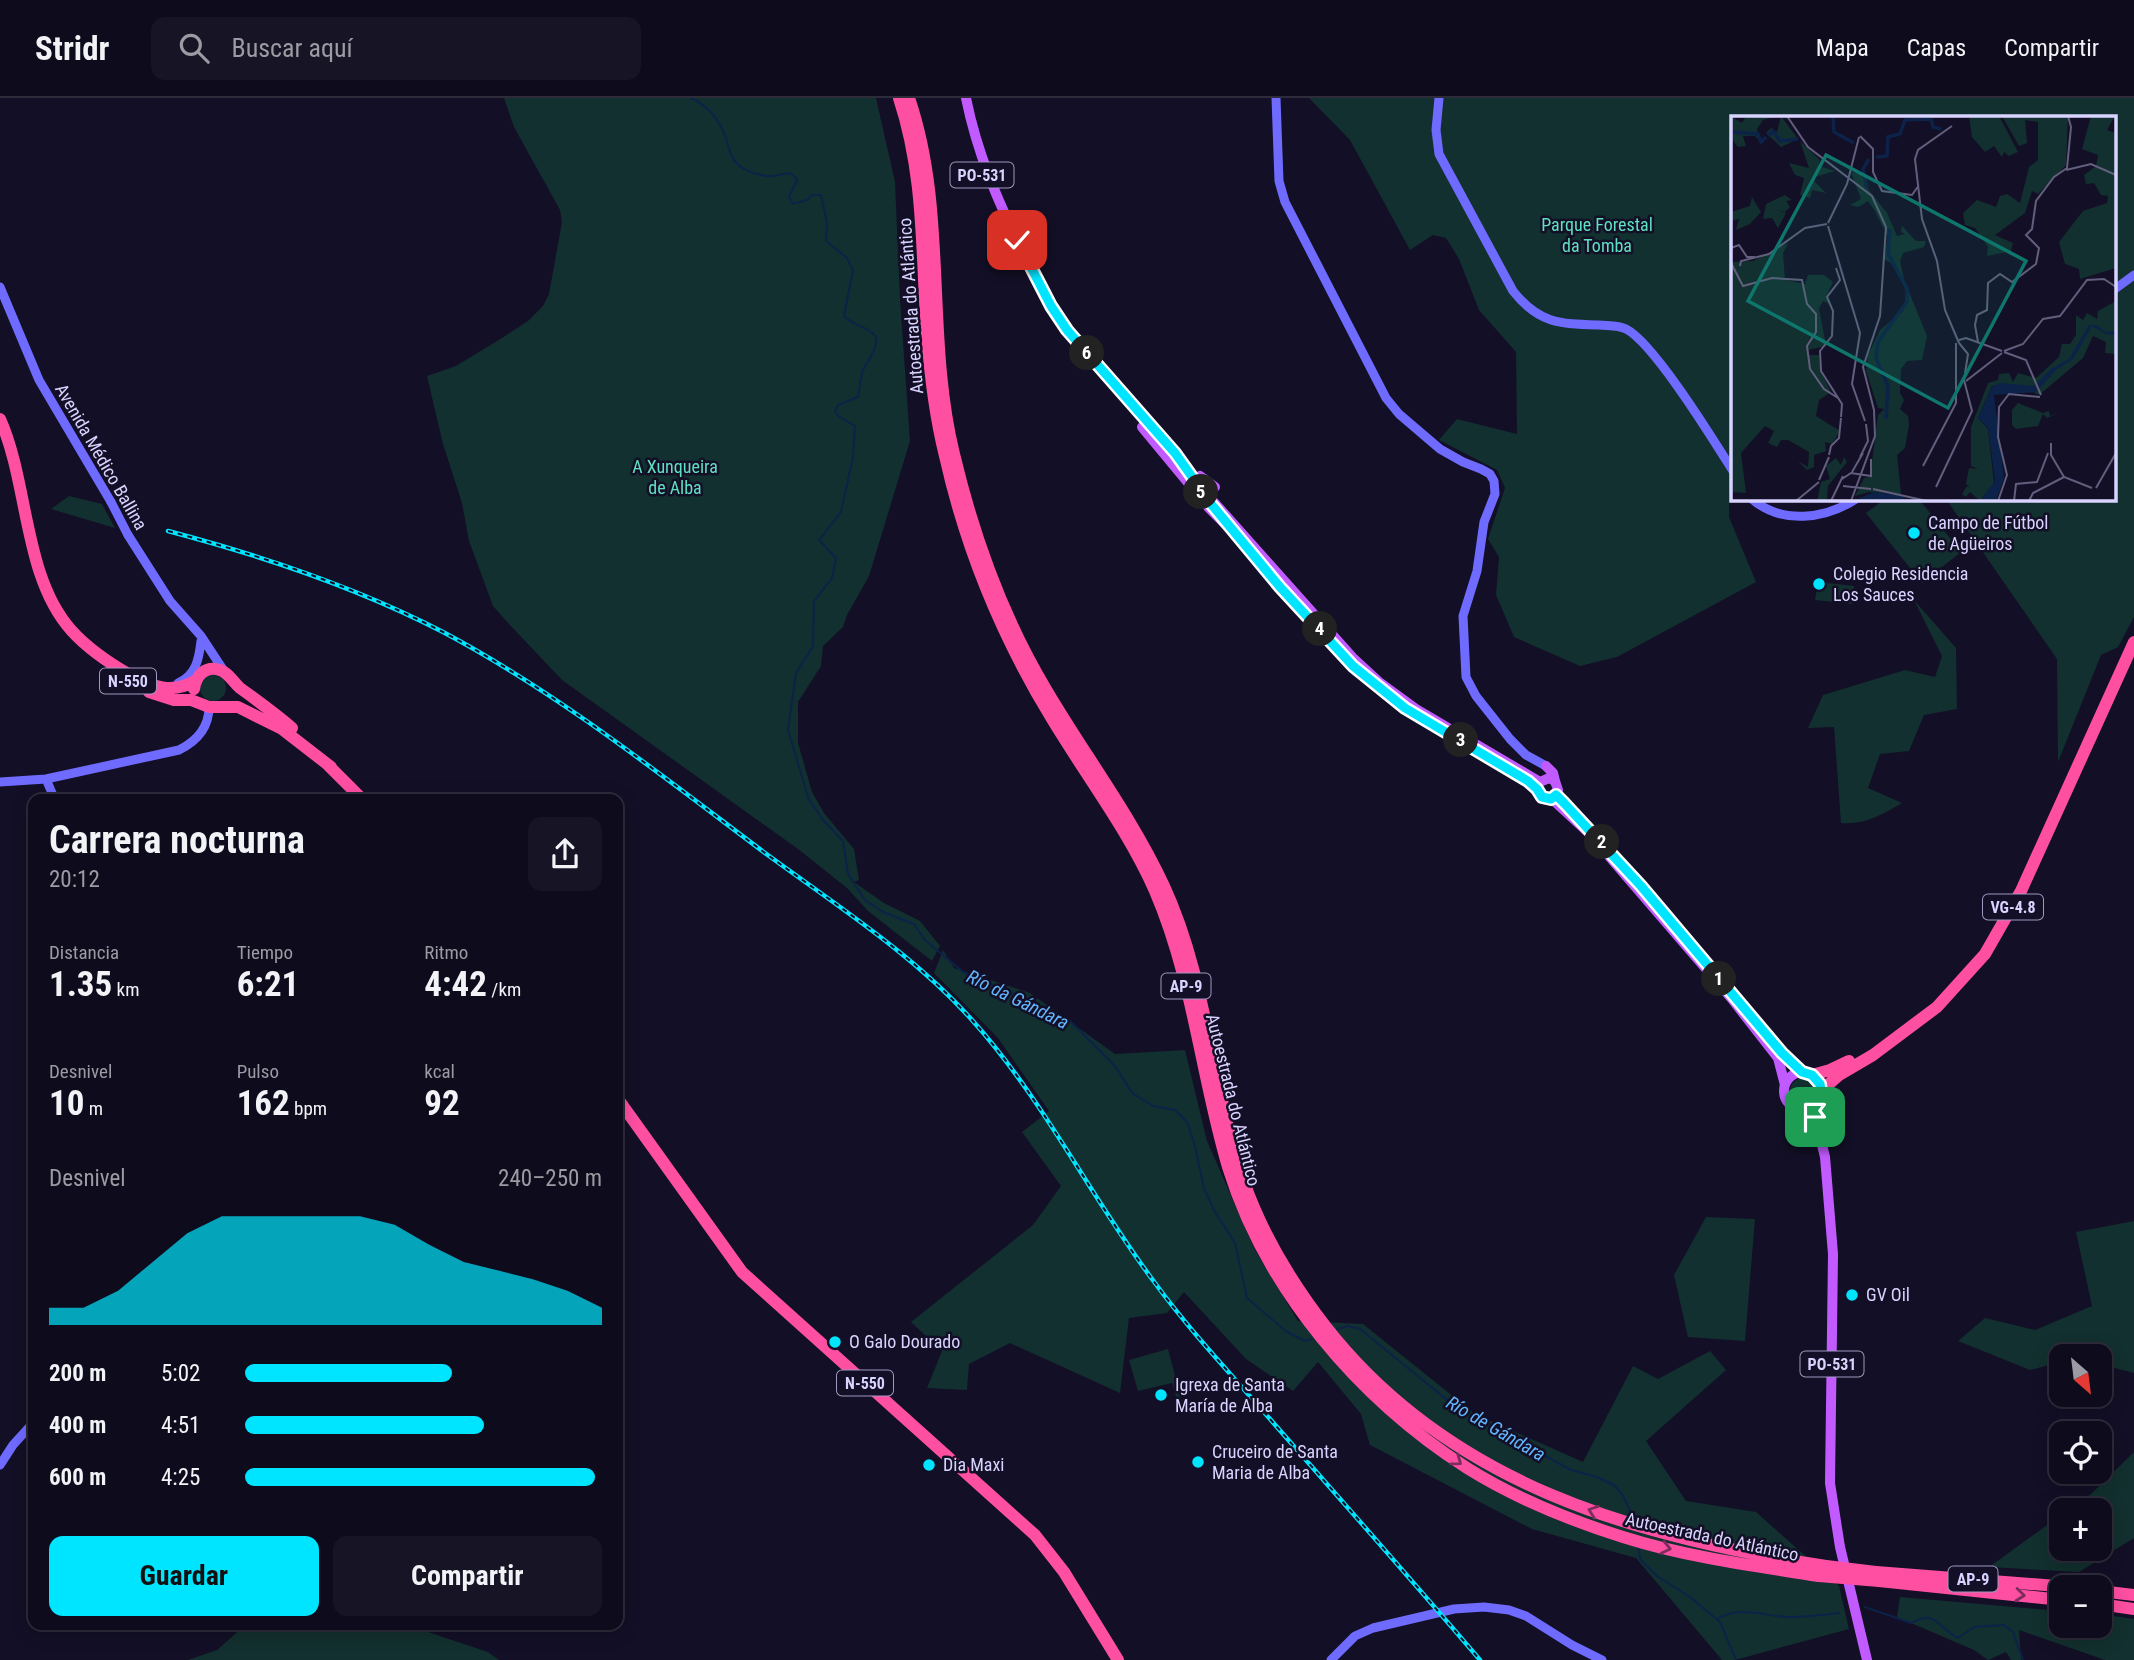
<!DOCTYPE html>
<html lang="es">
<meta charset="utf-8">
<style>
body{margin:0;font-family:"Roboto Condensed",sans-serif;background:#171425;color:#f1f3f6;height:100vh;display:flex;flex-direction:column;font-size:26px;white-space:nowrap}
*{box-sizing:border-box;margin:0}
p{font-size:23px;color:#9b9ba3}
.icon{flex:none;width:38px;height:38px;fill:none;stroke:currentColor;stroke-width:2;stroke-linecap:round;stroke-linejoin:round}
.map{position:relative;flex:1;overflow:hidden}
.panel{position:absolute;left:28px;top:696px;width:595px;height:836px;display:flex;flex-direction:column;background:#0e0b1c;border-radius:14px;box-shadow:0 4px 18px #0003,0 0 0 2px #2e2b3b}
.panel>*{flex:none}
.needle{width:46px;rotate:152deg}
.buttons{position:absolute;left:2049px;top:1246px;display:grid;gap:14px}
.buttons a{display:grid;place-items:center;width:63px;height:63px;border-radius:14px;background:#0e0b1c;box-shadow:0 4px 18px #0003,0 0 0 2px #2e2b3b;font-size:35px}
.pin{position:absolute;display:grid;place-items:center;width:60px;height:60px;color:#fff;margin:-30px;border-radius:14px;box-shadow:0 4px 10px #0006}
.km{position:absolute;width:35px;height:35px;margin:-18px;border-radius:50%;background:#222;color:#fff;font-size:19px;line-height:35px;text-align:center}
.round{display:grid;place-items:center;flex:none;width:74px;height:74px;border-radius:14px;background:#171425}
.overview{display:flex;align-items:center;justify-content:space-between;height:119px;padding:0 21px}
h1{font-size:38px;font-weight:700;line-height:52px}
.metrics{display:grid;grid-template-columns:repeat(3,1fr);gap:10px;height:119px;padding:7px 21px}
.metrics div{display:grid;align-content:center}
.metrics b{font-size:35px;font-weight:700}
.metrics small{font-size:19px;font-weight:400}
.metrics p{font-size:19px}
.chart{height:196px;padding:14px 21px}
.chart p{display:flex;justify-content:space-between}
.chart svg{width:100%;height:126px;margin-top:7px;fill:#00e5ff;opacity:.7}
.button{display:flex;gap:14px;margin-top:auto;padding:14px 21px}
.button a{flex:1;height:80px;border-radius:14px;background:#00e5ff;color:#111;font-size:28px;font-weight:700;line-height:80px;text-align:center}
.button a+a{background:#171425;color:#f1f3f6}
ul{padding:0 21px;list-style:none;font-size:23px}
li{display:grid;grid-template-columns:112px 84px 1fr;align-items:center;height:52px}
li i{height:18px;border-radius:9px;background:#00e5ff}
header{display:flex;align-items:center;gap:42px;box-sizing:border-box;height:98px;padding:0 35px;background:#0e0b1c;border-bottom:2px solid #2e2b3b}
header strong{font-size:33px}
nav{display:flex;gap:38px;margin-inline-start:auto;font-size:24px}
.search{width:490px;height:63px;background:#171425;display:flex;align-items:center;gap:18px;box-sizing:border-box;padding:0 24px;border-radius:14px;color:#9b9ba3;font-size:26px}
.map>svg:first-child{display:block}
.green{fill:#12302f}
.lines{fill:none;stroke-linecap:round;stroke-linejoin:round}
.stream{stroke:#0c2248;stroke-width:2}
.secondary{stroke:#6f6bff;stroke-width:9}
.primary{stroke:#c25bff;stroke-width:10}
.highway{stroke:#ff4fa3;stroke-width:12}
.rail-casing{stroke:#00e5ff;stroke-width:4.5}
.rail{stroke:#130f26;stroke-width:2;stroke-dasharray:5;stroke-linecap:butt}
.secondary-bridge{stroke:#6f6bff;stroke-width:9}
.highway-bridge{stroke:#ff4fa3;stroke-width:12}
.oneway{stroke:#7d2c5e}
.route-casing{stroke:#fff;stroke-width:14}
.route{stroke:#00e5ff;stroke-width:9}
.poi-dot{fill:#00e5ff;stroke:#130f26;stroke-width:2.5}
.labels{text-anchor:middle;stroke-width:5;stroke-linejoin:round;paint-order:stroke}
.shield{fill:#130f26;stroke:#9e99be;stroke-width:2}
.shield-label{font-size:16px;font-weight:bold;fill:#d9d4ff}
.park-label{font-size:18px;fill:#5fe0c0;stroke:#130f26}
.street-label{font-size:18px;fill:#d9d4ff;stroke:#130f26}
.poi-label{font-size:18px;fill:#d9d4ff;stroke:#130f26;text-anchor:start}
.water-label{font-size:19px;font-style:italic;fill:#62b6ff;stroke:#130f26}
.inset-river{fill:none;stroke:#0c2248;stroke-width:3.5}
.inset-road{fill:none;stroke:#625e7d;stroke-width:2}
.view{fill:#0f766e;fill-opacity:0.15;stroke:#0f766e;stroke-width:3.5}
.inset-edge{fill:none;stroke:#d9d4ff;stroke-width:3.5}
</style>
<header>
<strong>Stridr</strong>
<div class="search"><svg class="icon" aria-label="search" viewBox="0 0 24 24"><circle cx="10" cy="10" r="6"/><path d="M15 15l6 6"/></svg>Buscar aquí</div>
<nav><a>Mapa</a><a>Capas</a><a>Compartir</a></nav>
</header>
<div class="map">
<svg width="2134" height="1562" viewBox="0 0 2134 1562">
<rect width="100%" height="100%" fill="#130f26"/>
<!-- green -->
<path class="green" d="M504,0h372l19,84 5,117 10,142 -41,135 -22,39 -4,12 -20,19 -2,20 -23,36v41l14,49 12,21 30,36 5,31 -5,2 30,21 36,18 20,25 -8,15 -64,-50 -21,-23 -49,-39 -236,-169 -53,-56 -16,-18 -24,-65 -7,-38 -19,-59 -16,-68 29,-10 46,-28 26,-17 15,-15 6,-12 13,-72 -2,-12 -46,-83z
M1309,0h825v519l-16,30 -17,8 -43,107 -1,-103 -111,-160h169v-382h-382v375l-4,2v23l27,65 -139,75 -37,9 -66,-29 -18,-42 3,-38 -11,-18 17,-51 -8,-18 -58,-30 18,-21 60,15 -1,-82 -37,-42 -20,-51 -13,-21 -13,-3 -23,15 -60,-110z
M69,398l33,8 13,24 -64,-19z
M1885,401h34l42,53 -39,31 -56,-70z
M1818,484l36,4 -2,18 -37,-4z
M1914,502l42,48 1,61 -33,6 -15,36 -29,3 -12,34 34,15c-20,12 -38,22 -61,20l-7,-96 -26,1 15,-33 82,-25 30,7 7,-21z
M200 590a13 13 0 1 1 26 0a13 13 0 1 1-26 0Z
M943,852l11,18 76,25 85,61 70,-4 22,91 47,107 44,73 65,3 112,90 108,48 50,-96 25,13 52,-28 16,19 -80,71 40,60 70,11 83,74 10,43 -114,31h-13l-86,-102 -104,-29 -162,-84 -9,-31 -43,-52 -25,29 -47,-32 -62,-67 -17,21 -38,5 -9,75 -110,-50 -41,21 -2,26 -40,-2 15,-37 -31,-29 122,-97 28,-39 -39,-54 27,-21 -51,-73 -64,-65z
M1790 993a13 13 0 1 1 26 0a13 13 0 1 1-26 0Z
M1706,1119l49,2 -10,122 -57,-4 -14,-62z
M2134,1123v152l-34,-9v-8h-38l-1,6 -31,8 -72,-29 27,-23 50,12 57,-24 -16,-74z
M1168,1251l14,54 -4,1 -6,-21 -34,8 -9,-31z
M2134,1354v86l-55,34 -90,-5 72,-52 1,34h38v-39h-31l22,-16z
M1900,1499l161,14 1,15h38v-12l34,5v41h-29l-86,-30 2,30h-10l-5,-8 -18,8 -14,-10 -77,-33z
M244,1528h166l78,26 11,8h-311l29,-10z"/>
<g class="lines">
<!-- stream -->
<path class="stream" d="M691,0c17,8 29,23 35,40 3,11 5,22 15,29 7,5 23,10 32,9 10,0 17,-8 24,4l-8,17 4,7 14,-4 5,-5h9l6,28 -1,18 21,17 6,12 -9,46c9,10 24,10 32,21 1,13 -6,20 -12,31 -4,7 -4,21 -6,29l-20,8 -3,6 3,5 17,10 -2,31 -12,55 -22,28 17,18 -4,20 -18,23 -1,45 -17,27 -8,57 21,70 14,20 20,21 5,33 17,26 18,12 31,12 11,16 38,32 105,47 47,47 17,27 21,13 22,4 12,12 7,20 10,46 11,24 20,31 12,55 40,34 18,9 7,-2
M1337,1231l11,-3 12,3 97,79 114,62 26,7 17,8 8,9 11,23
M1638,1449l2,12 17,17 33,21 30,25 16,38
M1865,1509l46,16c24,-14 27,4 47,15l16,-11 30,-2 9,7 10,28
M1717,1521c24,-14 45,-3 71,-2 17,0 34,-2 51,-4"/>
<!-- secondary -->
<path class="secondary" d="M1276,0l3,83 6,21 101,196 13,16 41,35 23,13 18,7 9,5 4,7 1,13 -11,28 -7,49 -14,45 3,61 10,19 34,43 16,16 20,11
M1439,0l-3,32 3,24 74,137c26,33 47,33 86,34 9,1 19,0 27,4 28,14 88,112 107,142
M0,189l39,93 72,122
M2115,191l19,-14
M1752,401c30,26 73,20 104,0
M128,437l42,66 31,35 23,35
M178,585c18,-8 21,-24 23,-42
M46,681l9,21
M0,684l46,-3 133,-29c18,-9 30,-22 30,-43
M0,1367l13,-20 20,-22
M1331,1562l24,-24 18,-8 81,-19 30,-2 25,3 17,6 46,29 30,15"/>
<!-- primary -->
<path class="primary" d="M966,0c11,55 32,104 57,154 13,27 26,55 45,79 40,51 90,96 127,150l159,178 25,23 37,27 124,73 9,-4 6,3 3,9 -7,8
M1142,329l67,81 16,16
M1196,385l-1,-2 5,-5 15,11
M1546,668l7,7 2,8
M1527,682l10,9 5,8 9,1 39,36 142,165 46,59 7,27
M1777,949l25,25
M1784 993a19 19 0 1 1 38 0a19 19 0 1 1-38 0Z
M1819,1003l-4,16 10,40 8,97 -3,229 10,64 27,113
M1801,1012l13,29"/>
<!-- highway -->
<path class="highway" d="M899,0c26,79 22,154 28,236 3,40 8,82 18,122 21,94 57,181 107,263 35,58 76,111 103,172 38,88 46,185 73,276 38,123 131,232 239,301 48,30 102,52 156,69 63,20 131,29 196,39
M909,0c39,113 16,239 45,356 20,84 49,164 93,237 39,66 85,126 117,195 43,93 47,197 79,293 18,53 49,104 83,148 123,157 311,211 500,239
M0,321c29,65 23,157 71,211 17,19 38,33 59,45 22,12 43,19 65,6
M194,591c2,-13 11,-24 26,-19 9,3 13,12 20,18 18,13 36,26 52,40
M149,594l25,8h17l18,7h29l44,22 49,38
M327,666l36,36
M1812,977l18,-5 19,-9
M1821,993l18,-16 34,-20 64,-48 48,-53 36,-63 113,-249
M618,1001l124,173 293,263 29,37 54,88
M1876,1474l194,15
M1879,1483l183,19
M2100,1493l34,4
M2100,1506l34,5"/>
<!-- rail casing -->
<g class="rail-casing">
<path id="rail" d="M168,433c95,25 188,56 275,101 115,61 218,143 322,221 71,52 149,102 207,167 72,80 119,178 183,263 35,48 76,91 115,136 70,80 141,160 210,241"/>
</g>
<!-- rail -->
<use href="#rail" class="rail"/>
<!-- secondary-bridge -->
<path class="secondary-bridge" d="M111,404l17,33"/>
<!-- highway-bridge -->
<path class="highway-bridge" d="M1826,1468l50,6
M1819,1478l60,5"/>
</g>
<!-- one-way arrows -->
<defs><path id="oneway-chevron" d="M-2-3.5L2.5 0L-2 3.5" fill="none" stroke-width="1.6" stroke-linecap="round" stroke-linejoin="round" transform="scale(1.75)"/></defs>
<g class="oneway">
<use href="#oneway-chevron" transform="translate(1457 1363) rotate(36)"/>
<use href="#oneway-chevron" transform="translate(1593 1413) rotate(-160)"/>
<use href="#oneway-chevron" transform="translate(1666 1450) rotate(13)"/>
<use href="#oneway-chevron" transform="translate(2020 1497) rotate(6)"/>
</g>
<g class="lines">
<!-- route casing -->
<g class="route-casing">
<path id="route" d="M1017,142l34,66 16,24 108,123 20,28 2,6 83,100 73,79 52,42 123,73 9,8 5,8 9,2 5,-4 8,8 77,83 141,167 20,19 10,3 8,9 1,7 -6,26"/>
</g>
<!-- route -->
<use href="#route" class="route"/>
</g>
<!-- markers -->
<g class="poi-dot">
<circle cx="1914" cy="435" r="7"/>
<circle cx="1819" cy="486" r="7"/>
<circle cx="1852" cy="1197" r="7"/>
<circle cx="835" cy="1244" r="7"/>
<circle cx="1161" cy="1297" r="7"/>
<circle cx="1198" cy="1364" r="7"/>
<circle cx="929" cy="1367" r="7"/>
</g>
<g class="labels">
<!-- shield labels -->
<g class="shield">
<rect x="950.5" y="64.5" width="63" height="25" rx="5"/>
<rect x="100" y="570.5" width="56" height="25" rx="5"/>
<rect x="1983" y="796.5" width="60" height="25" rx="5"/>
<rect x="1161.5" y="875.5" width="49" height="25" rx="5"/>
<rect x="1800.5" y="1253.5" width="63" height="25" rx="5"/>
<rect x="837" y="1272.5" width="56" height="25" rx="5"/>
<rect x="1948.5" y="1468.5" width="49" height="25" rx="5"/>
</g>
<g class="shield-label">
<text x="982" y="83">PO-531</text>
<text x="128" y="589">N-550</text>
<text x="2013" y="815">VG-4.8</text>
<text x="1186" y="894">AP-9</text>
<text x="1832" y="1272">PO-531</text>
<text x="865" y="1291">N-550</text>
<text x="1973" y="1487">AP-9</text>
</g>
<!-- park labels -->
<g class="park-label">
<text x="1597" y="133">Parque Forestal<tspan x="1597" dy="21">da Tomba</tspan></text>
<text x="675" y="375">A Xunqueira<tspan x="675" dy="21">de Alba</tspan></text>
</g>
<!-- street labels -->
<g class="street-label">
<text transform="translate(911 208) rotate(-94)" y="6">Autoestrada do Atlántico</text>
<text transform="translate(101 359) rotate(60)" y="6">Avenida Médico Ballina</text>
<text transform="translate(1233 1002) rotate(76)" y="6">Autoestrada do Atlántico</text>
<text transform="translate(1712 1439) rotate(12)" y="6">Autoestrada do Atlántico</text>
</g>
<!-- poi labels -->
<g class="poi-label">
<text x="1928" y="431">Campo de Fútbol<tspan x="1928" dy="21">de Agüeiros</tspan></text>
<text x="1833" y="482">Colegio Residencia<tspan x="1833" dy="21">Los Sauces</tspan></text>
<text x="1866" y="1203">GV Oil</text>
<text x="849" y="1250">O Galo Dourado</text>
<text x="1175" y="1293">Igrexa de Santa<tspan x="1175" dy="21">María de Alba</tspan></text>
<text x="1212" y="1360">Cruceiro de Santa<tspan x="1212" dy="21">Maria de Alba</tspan></text>
<text x="943" y="1373">Dia Maxi</text>
</g>
<!-- water labels -->
<g class="water-label">
<text transform="translate(1018 901) rotate(26)" y="7">Río da Gándara</text>
<text transform="translate(1496 1330) rotate(30)" y="7">Río de Gándara</text>
</g>
</g>
<!-- overview -->
<g transform="translate(1731 18)">
<rect width="385" height="385" fill="#130f26"/>
<path d="M0,0l11,7 4,-7 29,1 -12,3 -6,9 3,12 -5,-5h-12l3,10 -8,1 -7,-9zM50,0l17,23 -17,8 -15,-14 5,-5 6,4zM238,0h30l19,36 -9,4 -5,-4 -2,5 -8,-11 -9,6 -13,-15zM271,0h66l-2,49 -28,29 -6,-3 -7,22 -30,22 18,8 -2,8 -24,5 1,-9 -13,-19 -10,-3 -2,-12 14,-13 19,7 4,-11 7,-2 13,9 9,-36 9,-7v-38l-13,-2 2,23 -8,3zM360,0h24l-8,14 9,3v135l-36,11 -1,-10 -14,-5 -6,-22 24,-31 24,-8 1,-7 -7,-1 -7,-12 -8,1 -2,-9 12,-9 2,-11 -16,-6zM69,25l20,19 -1,6 16,5 -24,7 15,15 -14,-3 -2,8 -10,-3 4,-17 -9,-3 -6,-12 20,5zM120,56l13,3 4,14 19,24 10,23 8,-2 -4,-2 1,-6 14,15h10l-2,6 -21,6 -3,8 4,19 23,56 -5,24 -15,1 -6,8 -1,24 4,7 -4,9 8,7 1,9 -4,23 -8,7 4,39 -32,-2 -14,4 9,-18 6,-1 8,-62 6,-6 -6,-1 -12,-37 2,-16 12,-25 23,-19 4,-20 -16,-28 -7,-4 4,-22 -13,-26 -7,-10 -10,6 -8,-2 11,-6zM54,79l7,5 -6,1 4,6 -5,5 -9,-2 10,3 -8,15 -6,-10 -9,1 3,-15zM21,81l9,15 -11,12 -14,6 3,-11 -8,2v-9l19,-6zM57,127l-5,10 2,27 20,4 3,-9h16l9,7 -7,14 4,8 -7,-3 -4,7 7,38 -18,4 1,5h10l1,15 11,22 -12,8 -3,16 24,15 -8,13 -7,-2 1,9 -12,4v12l-7,3 -9,-9 10,6 1,-15 -21,-12h-7l-4,7 -9,-4 6,-12 -9,-5 -24,27 5,40 -15,-1v-230l22,-1zM385,185v53l-11,-1 1,-11 -13,-6 -10,22 -44,37 -20,-10 -27,1 -14,32 10,11 6,54 -14,18 -10,-9 -4,5 -4,-3 5,-8 4,2 -5,-4 3,-16 9,1 -7,-3v-39l17,-44 10,-3 1,-6 10,-1 4,9 5,-9 18,5 23,-21 3,-13h8l6,-9v-20l7,5 4,-7 10,6 1,-8zM287,287l25,10 6,-2 1,5 9,-3 -12,5 -4,-4 -5,12 -22,3 -4,-4v-15zM113,341l3,5 -19,24 -1,13 -10,2 4,-19 9,-3 -4,-13 10,-8 5,7z" fill="#12302f"/>
<path d="M358,209h7l10,7 10,-1v4l-10,-1 -14,-8 -19,33 -17,11 -20,22 -42,3 10,83 -8,23h-16l15,-20 -7,-53 -10,-10 14,-31 8,-4 34,3 17,-17 18,-10zM143,376l26,3 8,6h-55z" fill="#0c2248"/>
<path class="inset-river" d="M102,0l1,16 20,11M0,16l27,2 3,8 5,-5M37,20l5,-5 7,10 18,-2M145,41l11,-1 1,-19 12,-3 5,-14 26,-1 2,8 8,2M136,73l-4,-20 6,-10M155,303l2,-33 -12,-28 2,-16 29,-40v-13l-19,-36 2,-24"/>
<path class="inset-road" d="M56,0l21,31 64,49 14,31 -6,89 -17,51 11,43 1,26 -24,65M221,10l-34,24 -3,9 7,60 15,42 8,49 14,33M129,20l13,13v23l9,19 30,4 7,-10M335,54l25,-6 25,11M97,107l19,-39 12,-47M97,110l32,107 -8,51 13,37M0,132l8,-3 8,12h8M0,147l12,23 29,-8 30,2 5,24 9,10v18l-9,14 3,23 14,20 14,9M9,150l1,-5 28,-7 36,-26 22,-4M105,152l4,12 -13,17 6,14 -1,25 -12,15 1,20 21,33 -1,13M228,224l7,-2 36,13M247,226l-3,-17 2,-10 10,-5 1,-27 12,-9 12,8 24,-18 3,-16 -13,-13 6,-6 4,-28 18,-24 13,-9 4,-41 -3,-11M273,235l19,-7 20,-25 17,-3 27,-36 17,-1 12,8M273,236l22,8 15,35M235,265l36,-28M320,327v12l13,22 28,11M98,339l2,-9 8,-8 2,-20M129,341l8,-16 -2,-17M192,350l33,-63v-60M121,356l11,-19M111,363l9,-6 20,3v-17M88,364l10,-23M112,370l28,3M205,371l36,-76 -8,-31 4,-26 -9,-11M365,372l20,-35M142,373l54,12M65,385l23,-19M100,385l12,-25M267,385l9,-26 -9,-38 1,-30 10,-13 31,3M283,385l2,-17 21,-2 11,-29M298,385l4,-8 31,-16"/>
<path class="view" d="M95,39l200,106 -78,147 -200,-107z"/>
<rect width="385" height="385" class="inset-edge"/>
</g>
</svg>
<div class="buttons">
<a><svg class="needle" viewBox="-14 -14 28 28"><path d="M0-13l5 13h-10z" fill="#e53935"/><path d="M0 13l5-13h-10z" fill="#9b9ba3"/></svg></a>
<a><svg class="icon" aria-label="locate" viewBox="0 0 24 24"><circle cx="12" cy="12" r="6"/><path d="M12 2v4M12 18v4M2 12h4M18 12h4"/></svg></a>
<a>+</a>
<a>−</a>
</div>
<div class="pin" style="left:1815px;top:1019px;background:#1e9e55"><svg class="icon" aria-label="arrive" viewBox="0 0 24 24"><path d="M6 21V4h12l-3 4 3 4H6"/></svg></div>
<div class="pin" style="left:1017px;top:142px;background:#d93025"><svg class="icon" aria-label="check" viewBox="0 0 24 24"><path d="M5 12l5 5 9-10"/></svg></div>
<b class="km" style="left:1719px;top:881px">1</b>
<b class="km" style="left:1602px;top:744px">2</b>
<b class="km" style="left:1461px;top:642px">3</b>
<b class="km" style="left:1320px;top:531px">4</b>
<b class="km" style="left:1201px;top:394px">5</b>
<b class="km" style="left:1087px;top:255px">6</b>
<section class="panel">
<div class="overview"><div><h1>Carrera nocturna</h1><p>20:12</p></div><a class="round"><svg class="icon" aria-label="share" viewBox="0 0 24 24"><path d="M12 15V3M7 8l5-5 5 5M5 13v7h14v-7"/></svg></a></div>
<div class="metrics">
<div><p>Distancia</p><b>1.35<small> km</small></b></div>
<div><p>Tiempo</p><b>6:21</b></div>
<div><p>Ritmo</p><b>4:42<small> /km</small></b></div>
</div>
<div class="metrics">
<div><p>Desnivel</p><b>10<small> m</small></b></div>
<div><p>Pulso</p><b>162<small> bpm</small></b></div>
<div><p>kcal</p><b>92</b></div>
</div>
<div class="chart"><p><span>Desnivel</span>240–250 m</p>
<svg viewBox="0 0 160 44" preserveAspectRatio="none"><path d="M0 44V38L10 38L20 32L30 22L40 12L50 6L60 6L70 6L80 6L90 6L100 9L110 16L120 22L130 25L140 28L150 32L160 38V44z"/></svg>
</div>
<ul>
<li><b>200 m</b>5:02<i style="width:58%"></i></li>
<li><b>400 m</b>4:51<i style="width:67%"></i></li>
<li><b>600 m</b>4:25<i style="width:98%"></i></li>
</ul>
<div class="button"><a>Guardar</a><a>Compartir</a></div>
</section>
</div>
